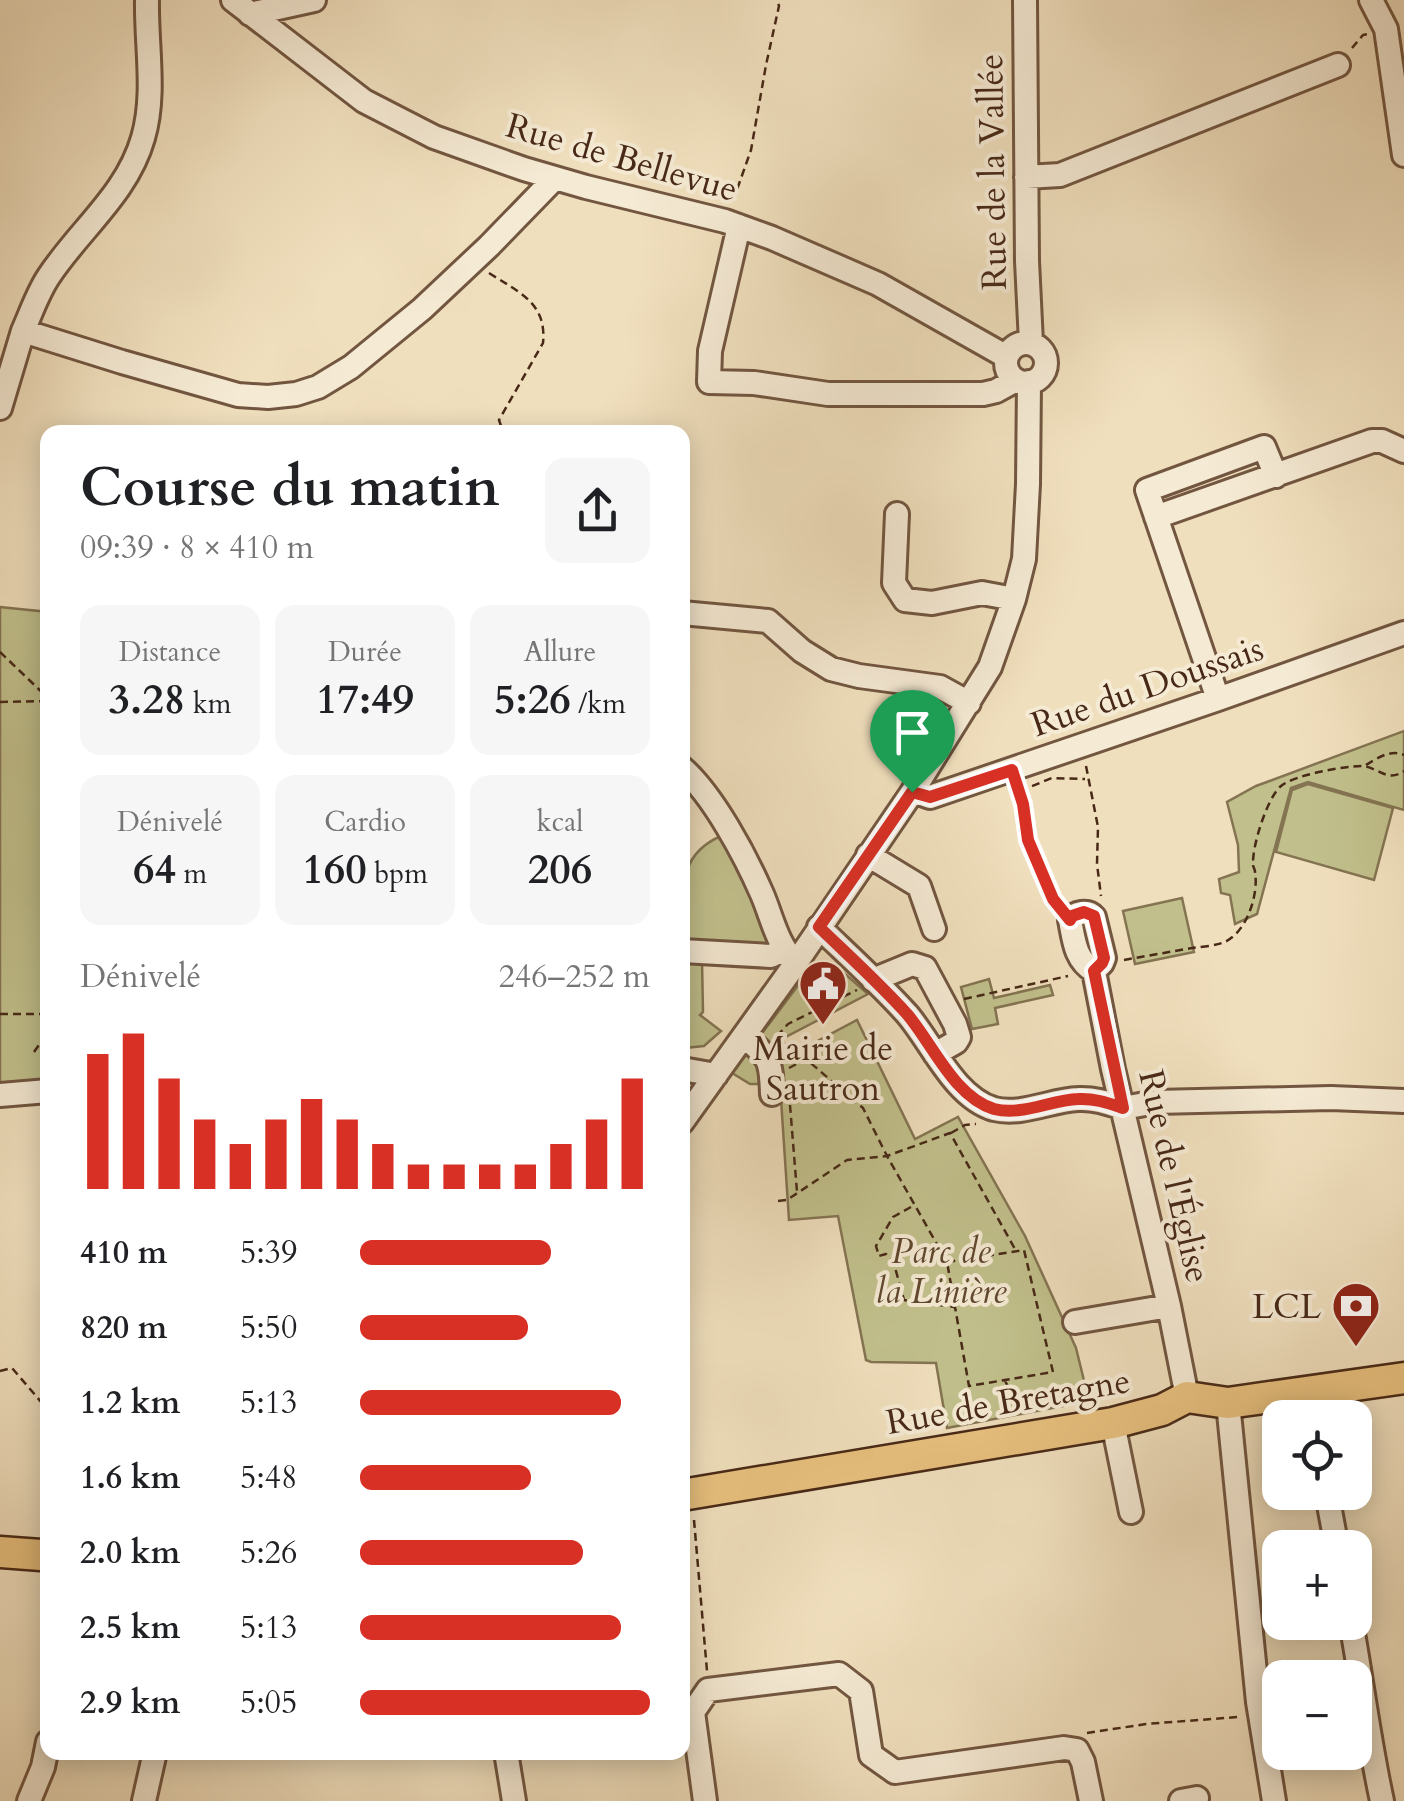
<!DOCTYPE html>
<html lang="fr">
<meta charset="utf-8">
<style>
body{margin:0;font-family:Cardo,serif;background:#f6f6f6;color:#202124;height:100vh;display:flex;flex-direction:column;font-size:38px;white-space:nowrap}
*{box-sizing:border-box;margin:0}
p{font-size:32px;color:#757577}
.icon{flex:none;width:55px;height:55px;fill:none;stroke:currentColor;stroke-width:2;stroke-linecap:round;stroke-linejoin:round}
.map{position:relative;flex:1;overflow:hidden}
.drawer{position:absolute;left:40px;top:425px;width:650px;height:1335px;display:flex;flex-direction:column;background:#fff;border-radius:20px;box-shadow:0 5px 25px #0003}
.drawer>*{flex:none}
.buttons{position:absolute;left:1262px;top:1400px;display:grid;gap:20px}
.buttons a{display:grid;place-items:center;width:110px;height:110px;border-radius:20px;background:#fff;box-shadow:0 5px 25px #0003;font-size:50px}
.pin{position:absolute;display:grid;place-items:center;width:85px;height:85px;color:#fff;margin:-102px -42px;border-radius:50% 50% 50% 0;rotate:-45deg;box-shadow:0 0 10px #0007}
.pin .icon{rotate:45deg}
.round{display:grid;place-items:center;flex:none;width:105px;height:105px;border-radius:20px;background:#f6f6f6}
.overview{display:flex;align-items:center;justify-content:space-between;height:170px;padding:0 40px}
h1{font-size:55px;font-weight:700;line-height:75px}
.figures{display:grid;grid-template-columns:repeat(3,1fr);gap:15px;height:170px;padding:10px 40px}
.figures div{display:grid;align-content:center;border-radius:20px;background:#f6f6f6;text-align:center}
.figures b{font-size:42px;font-weight:700}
.figures small{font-size:28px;font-weight:400}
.figures p{font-size:28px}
.chart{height:280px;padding:20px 40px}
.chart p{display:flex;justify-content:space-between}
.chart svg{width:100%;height:180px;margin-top:10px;stroke:#d93025;stroke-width:6}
ul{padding:0 40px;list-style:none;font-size:32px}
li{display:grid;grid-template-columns:160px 120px 1fr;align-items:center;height:75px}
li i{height:25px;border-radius:12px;background:#d93025}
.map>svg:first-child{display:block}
.green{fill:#c1c08c;stroke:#847452;stroke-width:2.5}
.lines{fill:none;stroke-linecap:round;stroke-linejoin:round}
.minor-casing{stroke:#725640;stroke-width:28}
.major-casing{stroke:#482917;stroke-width:35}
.path{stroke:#482917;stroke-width:2.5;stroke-dasharray:8 5;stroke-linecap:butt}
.minor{stroke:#f5ead4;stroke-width:22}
.major{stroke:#e8c07e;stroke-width:30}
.route-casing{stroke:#fff;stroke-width:20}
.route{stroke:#d93025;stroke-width:12}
.labels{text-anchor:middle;stroke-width:8;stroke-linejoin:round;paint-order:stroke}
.street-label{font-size:35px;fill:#482917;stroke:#f5ead4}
.poi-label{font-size:35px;fill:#482917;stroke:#f5ead4}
.park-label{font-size:35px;font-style:italic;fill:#60472e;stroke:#f5ead4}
</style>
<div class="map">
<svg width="1404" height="1801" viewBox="0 0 1404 1801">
<rect width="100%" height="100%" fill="#f0dfbd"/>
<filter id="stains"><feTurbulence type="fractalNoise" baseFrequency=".002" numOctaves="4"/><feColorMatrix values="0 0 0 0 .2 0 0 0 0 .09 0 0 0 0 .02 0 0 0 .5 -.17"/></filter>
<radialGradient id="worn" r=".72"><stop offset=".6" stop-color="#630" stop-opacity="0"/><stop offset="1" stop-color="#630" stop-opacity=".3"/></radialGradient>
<!-- green -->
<path class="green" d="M0,607l48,5 -1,468 -47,6z
M1404,731v79l-96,-28 -17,6 -34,126 -22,10 -5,-29 -9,-2 -2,-14 20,-7 -1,-27 -11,-43 29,-16z
M1308,784l85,24 -19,72 -98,-28 16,-62z
M721,836l51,96 -5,19 -76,-10 -8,-9c0,-41 -6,-77 38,-96z
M1182,898l12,54 -59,12 -12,-53z
M702,959l1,53 -3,3 21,16 -17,15 -19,2 -2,-1v-87z
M826,965l10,1 32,28 -86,45 9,16 66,-35 58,119 43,-22 67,119 51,112 13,53 -142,27 -11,-65 -65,-1 -5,-2 -28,-144 -49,4 -9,-136h-30l-18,-11 74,-98z
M989,979l5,19 56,-13 3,10 -58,13 3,16 -26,5 -11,-42z"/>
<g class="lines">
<!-- minor casing -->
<g class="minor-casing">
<path id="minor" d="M147,0c-1,45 9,94 -4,138 -16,56 -63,91 -94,138 -11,16 -18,37 -26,55l99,31 116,33 30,2 28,-3 22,-7 33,-20 71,-58 67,-63 66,-68
M233,0l131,101 70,36 90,32 62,18 139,34 47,17 106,46 129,73
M1025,0l2,261 4,82
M1371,0l15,29 18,126
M250,14l64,-14
M1026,177l34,-2 278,-110
M739,226l-29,125 -1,31 45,1 74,11h155l13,-3 20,-11
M1006 363a20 20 0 1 1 40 0a20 20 0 1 1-40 0Z
M0,408l23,-77
M897,514l-3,69 11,17 27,3 50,-10 32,6
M1156,517l216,-76h10l22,10
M682,613l86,8 34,30 29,18 28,7 81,11 29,16
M1218,699l-71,-209 117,-43 12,29
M682,768c31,27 63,87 80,126 10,23 15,51 34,69
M913,791l17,6 288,-98 186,-66
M868,855l51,31 15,43
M819,927c29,28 60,56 88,87 25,29 47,83 87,95 28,7 57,-9 84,-10 16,-1 30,4 45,9
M682,951l89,5 12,-6
M1094,971l8,-8 2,-5 -10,-41c-6,-7 -19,-5 -24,3 4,20 5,40 24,51l19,98 56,237 18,91
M873,980l39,-16 13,4 30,56 4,13 -3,5 -21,12
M744,1036c26,22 27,24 28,58
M682,1069l34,6
M0,1095l48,-4
M1123,1108l33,-6 175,-4 73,3
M682,1122l114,-159 117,-172 77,-124 24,-68 10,-40 4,-75 1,-102
M1075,1322l94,-16
M1228,1403l30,299 16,99
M1113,1423l18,89
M1329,1505l8,43
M1351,1622c11,60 18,120 31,179
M506,1752l8,49
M29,1801l14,-34 5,-25
M144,1801l11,-49
M705,1801l-12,-89 15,-22 131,-16 22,17 10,64 24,17 169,-24 13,2 6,12 8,39
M1181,1801l16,-3"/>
</g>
<!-- major casing -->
<g class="major-casing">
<path id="major" d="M682,1495l431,-72 49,-13 25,-13 41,6 176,-25
M0,1552l41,3"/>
</g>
<!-- path -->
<path class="path" d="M1352,48l11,-13 5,-1
M733,201l18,-51 15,-85 13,-59 -2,-6
M489,273c29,19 58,29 54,70l-44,77 4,12
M0,652l48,46
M0,702l48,-1
M1366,765c11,-7 25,-16 38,-10
M1086,766l12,61 -1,37 4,32
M1018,789l10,50 28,64
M1020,791l32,-13 33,1
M1124,960c22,-4 45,-8 68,-12 9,-1 21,-2 30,-5 24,-8 37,-48 33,-71 0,-3 -2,-5 -2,-7 -1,-19 14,-67 28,-79 13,-11 63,-20 81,-20 16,1 25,17 42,5
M964,999l104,-23
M0,1014h48
M777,1036l11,-12 69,-34
M34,1052l14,-20
M789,1068l17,-9 57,49 24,48 60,106 22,124 84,-14 -29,-122 -77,12
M790,1105l7,87
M951,1133l14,-8 11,-1
M778,1201l9,-1 60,-40 40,-4 63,-23 65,116
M911,1207l-18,10 -17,29 3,10 7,-2 8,10 10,36 50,7
M0,1371l12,-3 36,42
M1005,1381l18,32
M694,1520l13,151
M1087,1733l59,-9 92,-7"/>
<!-- minor -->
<use href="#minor" class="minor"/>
<!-- major -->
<use href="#major" class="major"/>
</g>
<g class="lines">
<!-- route casing -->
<g class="route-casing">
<path id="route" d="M1012,770l11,34 5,36 25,59 17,21 2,-4 12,-4 10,4 10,42 -2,5 -8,8 29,137c-15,-5 -29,-10 -45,-9 -27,1 -56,17 -84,10 -40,-12 -62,-66 -87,-95 -28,-31 -59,-59 -88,-87l93,-135 18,5z"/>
</g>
<!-- route -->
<use href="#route" class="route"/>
</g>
<!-- icons -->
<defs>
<g id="civic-pin" transform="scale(2.5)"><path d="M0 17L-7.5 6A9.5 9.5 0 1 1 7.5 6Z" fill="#8f2418" stroke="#f5ead4"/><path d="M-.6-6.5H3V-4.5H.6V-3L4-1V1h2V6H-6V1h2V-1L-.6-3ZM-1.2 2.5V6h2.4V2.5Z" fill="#fff"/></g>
<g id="bank-pin" transform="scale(2.5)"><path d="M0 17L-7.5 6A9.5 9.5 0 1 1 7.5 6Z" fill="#8f2418" stroke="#f5ead4"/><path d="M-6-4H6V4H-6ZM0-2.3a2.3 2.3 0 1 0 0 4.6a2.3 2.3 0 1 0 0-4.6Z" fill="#fff"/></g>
</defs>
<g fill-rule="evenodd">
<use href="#civic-pin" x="823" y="984"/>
<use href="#bank-pin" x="1356" y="1306"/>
</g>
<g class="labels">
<!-- street labels -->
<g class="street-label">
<text transform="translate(622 157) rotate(16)" y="12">Rue de Bellevue</text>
<text transform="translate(992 172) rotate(-91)" y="12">Rue de la Vallée</text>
<text transform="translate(1147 686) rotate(-19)" y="12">Rue du Doussais</text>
<text transform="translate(1175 1176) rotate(77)" y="12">Rue de l'Église</text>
<text transform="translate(1008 1401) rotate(-10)" y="12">Rue de Bretagne</text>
</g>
<!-- poi labels -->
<g class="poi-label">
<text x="823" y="1060">Mairie de<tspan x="823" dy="40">Sautron</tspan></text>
<text x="1321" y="1318" text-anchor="end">LCL</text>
</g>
<!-- park labels -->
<g class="park-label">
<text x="941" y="1263">Parc de<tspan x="941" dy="40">la Linière</tspan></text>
</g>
</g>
<rect width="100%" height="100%" filter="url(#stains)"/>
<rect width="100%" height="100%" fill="url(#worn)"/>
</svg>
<div class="buttons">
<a><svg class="icon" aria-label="locate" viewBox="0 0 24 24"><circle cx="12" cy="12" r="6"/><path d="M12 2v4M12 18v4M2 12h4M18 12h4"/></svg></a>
<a>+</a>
<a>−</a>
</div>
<div class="pin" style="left:912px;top:792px;background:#1e9e55"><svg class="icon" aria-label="arrive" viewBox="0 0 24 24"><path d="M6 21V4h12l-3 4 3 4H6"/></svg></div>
<section class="drawer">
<div class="overview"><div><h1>Course du matin</h1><p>09:39 · 8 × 410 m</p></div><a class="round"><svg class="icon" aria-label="share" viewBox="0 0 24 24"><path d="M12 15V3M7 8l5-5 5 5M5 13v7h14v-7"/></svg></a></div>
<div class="figures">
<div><p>Distance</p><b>3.28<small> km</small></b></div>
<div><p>Durée</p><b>17:49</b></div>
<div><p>Allure</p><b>5:26<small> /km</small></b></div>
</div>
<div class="figures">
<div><p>Dénivelé</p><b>64<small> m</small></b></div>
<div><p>Cardio</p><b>160<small> bpm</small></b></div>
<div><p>kcal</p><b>206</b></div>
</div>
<div class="chart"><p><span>Dénivelé</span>246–252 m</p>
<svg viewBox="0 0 160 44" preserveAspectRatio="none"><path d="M5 44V11M15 44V6M25 44V17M35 44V27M45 44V33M55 44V27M65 44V22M75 44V27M85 44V33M95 44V38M105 44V38M115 44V38M125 44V38M135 44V33M145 44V27M155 44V17"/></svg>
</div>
<ul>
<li><b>410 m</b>5:39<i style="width:66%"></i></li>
<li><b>820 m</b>5:50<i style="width:58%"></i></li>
<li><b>1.2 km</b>5:13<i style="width:90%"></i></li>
<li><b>1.6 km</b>5:48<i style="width:59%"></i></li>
<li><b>2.0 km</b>5:26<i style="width:77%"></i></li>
<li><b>2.5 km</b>5:13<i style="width:90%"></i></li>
<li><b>2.9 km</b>5:05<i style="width:100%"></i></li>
</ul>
</section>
</div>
